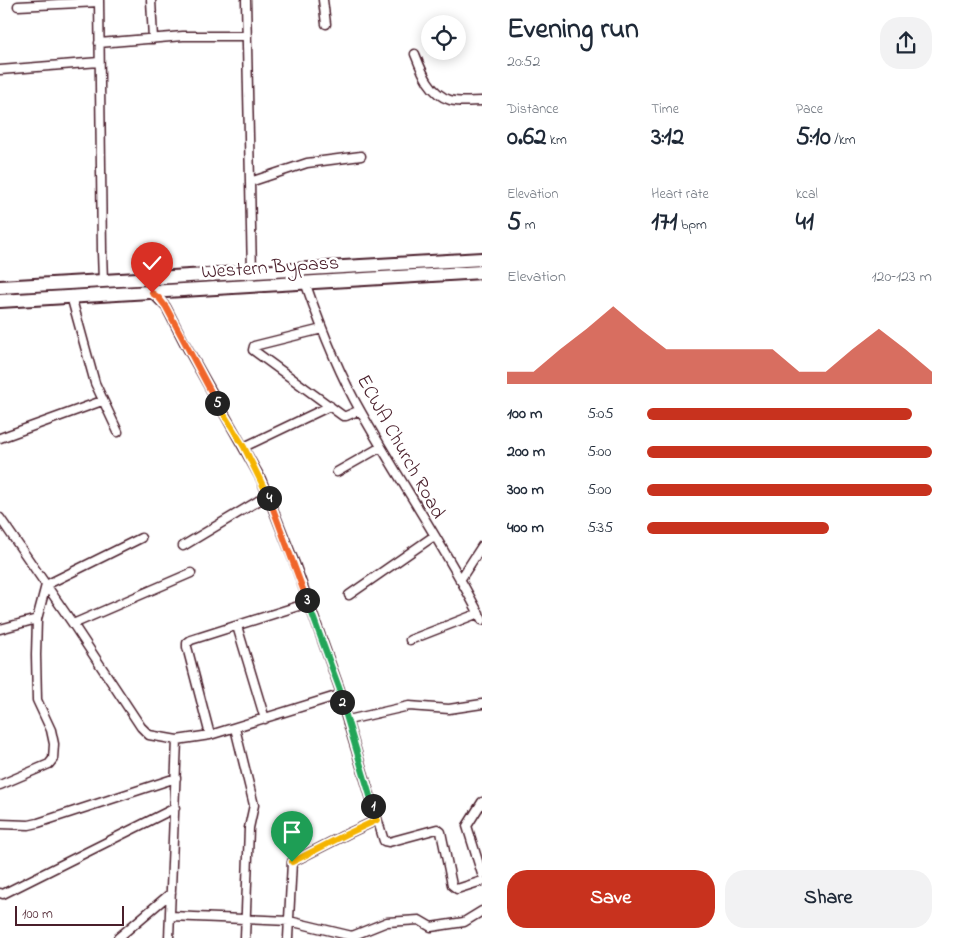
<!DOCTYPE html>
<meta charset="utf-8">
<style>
body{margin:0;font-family:"Indie Flower",sans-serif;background:#f2f2f3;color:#1f2937;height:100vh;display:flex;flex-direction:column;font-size:19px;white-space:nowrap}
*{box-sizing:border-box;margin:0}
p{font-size:16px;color:#747a83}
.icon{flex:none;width:28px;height:28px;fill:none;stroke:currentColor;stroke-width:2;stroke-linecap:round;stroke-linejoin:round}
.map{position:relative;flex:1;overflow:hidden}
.side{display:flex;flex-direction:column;background:#fff;width:475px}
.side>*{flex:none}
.controls{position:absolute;left:421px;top:15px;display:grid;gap:10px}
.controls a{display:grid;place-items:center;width:45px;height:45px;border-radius:50%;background:#fff;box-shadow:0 2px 12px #0003;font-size:25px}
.scale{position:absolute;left:15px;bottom:12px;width:109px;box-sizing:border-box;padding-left:5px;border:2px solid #4a1f2b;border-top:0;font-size:14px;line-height:18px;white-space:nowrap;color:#4a1f2b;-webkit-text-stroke:4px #fff;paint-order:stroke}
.pin{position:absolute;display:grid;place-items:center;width:42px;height:42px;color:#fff;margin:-51px -21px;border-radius:50% 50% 50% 0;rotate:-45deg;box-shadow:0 0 5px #0007}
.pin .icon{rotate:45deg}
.km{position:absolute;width:25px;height:25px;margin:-12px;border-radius:50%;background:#222;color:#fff;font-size:14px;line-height:25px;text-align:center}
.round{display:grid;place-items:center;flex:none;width:52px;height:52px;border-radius:20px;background:#f2f2f3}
.overview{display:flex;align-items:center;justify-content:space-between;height:85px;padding:0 25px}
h1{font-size:28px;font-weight:800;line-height:38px}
.stats{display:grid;grid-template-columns:repeat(3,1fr);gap:8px;height:85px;padding:5px 25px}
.stats div{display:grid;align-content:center}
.stats b{font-size:25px;font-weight:800}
.stats small{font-size:14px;font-weight:400}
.stats p{font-size:14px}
.chart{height:140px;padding:10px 25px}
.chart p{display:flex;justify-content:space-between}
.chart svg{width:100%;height:90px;margin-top:5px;fill:#c8321e;opacity:.7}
.action{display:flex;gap:10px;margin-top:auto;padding:10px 25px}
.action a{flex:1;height:58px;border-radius:20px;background:#c8321e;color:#fff;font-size:20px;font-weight:800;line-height:58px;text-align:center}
.action a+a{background:#f2f2f3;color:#1f2937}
ul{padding:0 25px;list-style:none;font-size:16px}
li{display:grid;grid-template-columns:80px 60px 1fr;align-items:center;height:38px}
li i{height:12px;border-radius:6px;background:#c8321e}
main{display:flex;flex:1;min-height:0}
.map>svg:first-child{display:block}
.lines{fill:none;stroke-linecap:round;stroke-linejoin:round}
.minor-casing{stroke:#4a1f2b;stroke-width:11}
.primary-casing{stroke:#4a1f2b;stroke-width:16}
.minor{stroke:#fff;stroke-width:8}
.primary{stroke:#fff;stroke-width:12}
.split-1-casing{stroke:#fff;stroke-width:10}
.split-2-casing{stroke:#fff;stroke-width:10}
.split-3-casing{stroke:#fff;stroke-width:10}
.split-4-casing{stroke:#fff;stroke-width:10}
.split-5-casing{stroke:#fff;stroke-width:10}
.split-6-casing{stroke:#fff;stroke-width:10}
.split-1{stroke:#f5b400;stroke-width:6}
.split-2{stroke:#22a559;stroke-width:6}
.split-3{stroke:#22a559;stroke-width:6}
.split-4{stroke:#f0652b;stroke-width:6}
.split-5{stroke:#f5b400;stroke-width:6}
.split-6{stroke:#f0652b;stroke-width:6}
.labels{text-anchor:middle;stroke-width:5;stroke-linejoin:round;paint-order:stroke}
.street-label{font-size:20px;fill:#4a1f2b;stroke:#fff}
</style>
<main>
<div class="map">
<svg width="482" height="938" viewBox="0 0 482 938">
<rect width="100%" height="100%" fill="#fff"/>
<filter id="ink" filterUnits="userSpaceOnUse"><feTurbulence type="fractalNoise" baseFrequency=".02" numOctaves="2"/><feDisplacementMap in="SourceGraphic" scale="10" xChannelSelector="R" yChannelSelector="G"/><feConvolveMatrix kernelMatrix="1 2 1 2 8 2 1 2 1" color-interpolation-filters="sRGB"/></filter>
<g filter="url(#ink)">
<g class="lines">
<!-- minor casing -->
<g class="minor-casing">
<path id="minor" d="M99,0l3,252 1,29
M151,0l2,39
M246,0l6,273
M323,0l3,24
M18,6l81,-4
M99,43l84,-7h64
M415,54c7,18 15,40 35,46 9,3 22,1 32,1
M0,70l99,-8
M250,182l57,-19 54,-7
M305,282c15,43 33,90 56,130 39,70 85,136 121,208
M152,293l14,14 19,37 76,135 34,85 45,126 -1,4 45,147 5,1 48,-13 4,3 11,53 5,4 25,-8
M71,296l24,87 23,49
M322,329l-68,17 -1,4 90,66h3l14,-6
M0,438l102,-37
M244,447l86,-41
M337,472l44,-25
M0,518l73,106 68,103 8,8 28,5 33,-5 126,-39 3,-2
M183,546l85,-51
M460,580l22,-34
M349,595l85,-59
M73,624l118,-51
M237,626l28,93
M0,629l37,-10
M410,640l69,-27
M348,720l61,-14 40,3 33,-5
M235,728l19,77 -5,23 -4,110
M210,735l-23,-88v-4l4,-3 117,-37
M0,785l49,-21 4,-5 1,-15 -3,-14 -14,-30 -1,-45 1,-36 9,-34 95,-47
M482,802l-15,24 15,48
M0,824l29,1 9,-2 138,-45
M0,893l3,1 172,-86
M170,916l119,5 63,15 35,-14 32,-2 12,7 33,-5 18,-11
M118,938l53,-45
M169,938l8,-198
M288,938l4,-76 55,-28 30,-14"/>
</g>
<!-- primary casing -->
<g class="primary-casing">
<path id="primary" d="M0,287l482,-28
M0,301l482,-29"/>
</g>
<!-- minor -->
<use href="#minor" class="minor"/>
<!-- primary -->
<use href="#primary" class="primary"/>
</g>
</g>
<g class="lines" filter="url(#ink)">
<!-- split-1 casing -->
<g class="split-1-casing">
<path id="split-1" d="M292,862l55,-28 30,-14 -4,-14"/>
</g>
<!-- split-2 casing -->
<g class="split-2-casing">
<path id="split-2" d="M342,702l31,104"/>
</g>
<!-- split-3 casing -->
<g class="split-3-casing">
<path id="split-3" d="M307,600l33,90 -1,4 3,8"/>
</g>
<!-- split-4 casing -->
<g class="split-4-casing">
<path id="split-4" d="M269,498l38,102"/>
</g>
<!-- split-5 casing -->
<g class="split-5-casing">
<path id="split-5" d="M217,403l27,44 25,51"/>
</g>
<!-- split-6 casing -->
<g class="split-6-casing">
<path id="split-6" d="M152,293l7,5 7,9 51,96"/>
</g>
<!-- split-1 -->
<use href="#split-1" class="split-1"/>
<!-- split-2 -->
<use href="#split-2" class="split-2"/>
<!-- split-3 -->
<use href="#split-3" class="split-3"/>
<!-- split-4 -->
<use href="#split-4" class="split-4"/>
<!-- split-5 -->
<use href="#split-5" class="split-5"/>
<!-- split-6 -->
<use href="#split-6" class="split-6"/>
</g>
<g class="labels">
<!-- street labels -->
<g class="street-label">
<text transform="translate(270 266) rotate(-4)" y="7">Western Bypass</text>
<text transform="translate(402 446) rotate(61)" y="7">ECWA Church Road</text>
</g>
</g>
</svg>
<div class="controls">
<a><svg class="icon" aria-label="locate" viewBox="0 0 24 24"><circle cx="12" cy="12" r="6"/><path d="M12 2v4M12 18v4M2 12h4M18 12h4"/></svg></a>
</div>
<div class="scale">100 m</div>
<div class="pin" style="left:292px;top:862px;background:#1e9e55"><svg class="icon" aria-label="arrive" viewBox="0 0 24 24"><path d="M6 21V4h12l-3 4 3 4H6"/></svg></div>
<div class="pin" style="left:152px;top:293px;background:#d93025"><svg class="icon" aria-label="check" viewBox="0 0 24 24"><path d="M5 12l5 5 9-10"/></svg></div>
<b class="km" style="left:373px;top:806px">1</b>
<b class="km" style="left:342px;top:702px">2</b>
<b class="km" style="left:307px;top:600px">3</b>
<b class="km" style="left:269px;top:498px">4</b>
<b class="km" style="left:217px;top:403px">5</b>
</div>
<section class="side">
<div class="overview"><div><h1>Evening run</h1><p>20:52</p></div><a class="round"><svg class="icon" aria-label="share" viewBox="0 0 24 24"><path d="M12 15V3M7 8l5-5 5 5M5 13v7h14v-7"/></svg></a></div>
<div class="stats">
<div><p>Distance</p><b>0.62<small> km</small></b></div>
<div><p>Time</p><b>3:12</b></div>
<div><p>Pace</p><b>5:10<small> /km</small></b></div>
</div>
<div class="stats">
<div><p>Elevation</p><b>5<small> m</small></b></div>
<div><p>Heart rate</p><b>171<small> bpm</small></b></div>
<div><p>kcal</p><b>41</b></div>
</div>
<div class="chart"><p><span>Elevation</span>120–123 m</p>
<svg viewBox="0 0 160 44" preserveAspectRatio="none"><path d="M0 44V38L10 38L20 27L30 17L40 6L50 17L60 27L70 27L80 27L90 27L100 27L110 38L120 38L130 27L140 17L150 27L160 38V44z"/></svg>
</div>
<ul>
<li><b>100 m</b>5:05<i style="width:93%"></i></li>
<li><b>200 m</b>5:00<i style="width:100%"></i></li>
<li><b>300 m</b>5:00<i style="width:100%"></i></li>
<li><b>400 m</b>5:35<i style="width:64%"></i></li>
</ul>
<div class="action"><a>Save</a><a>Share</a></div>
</section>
</main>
